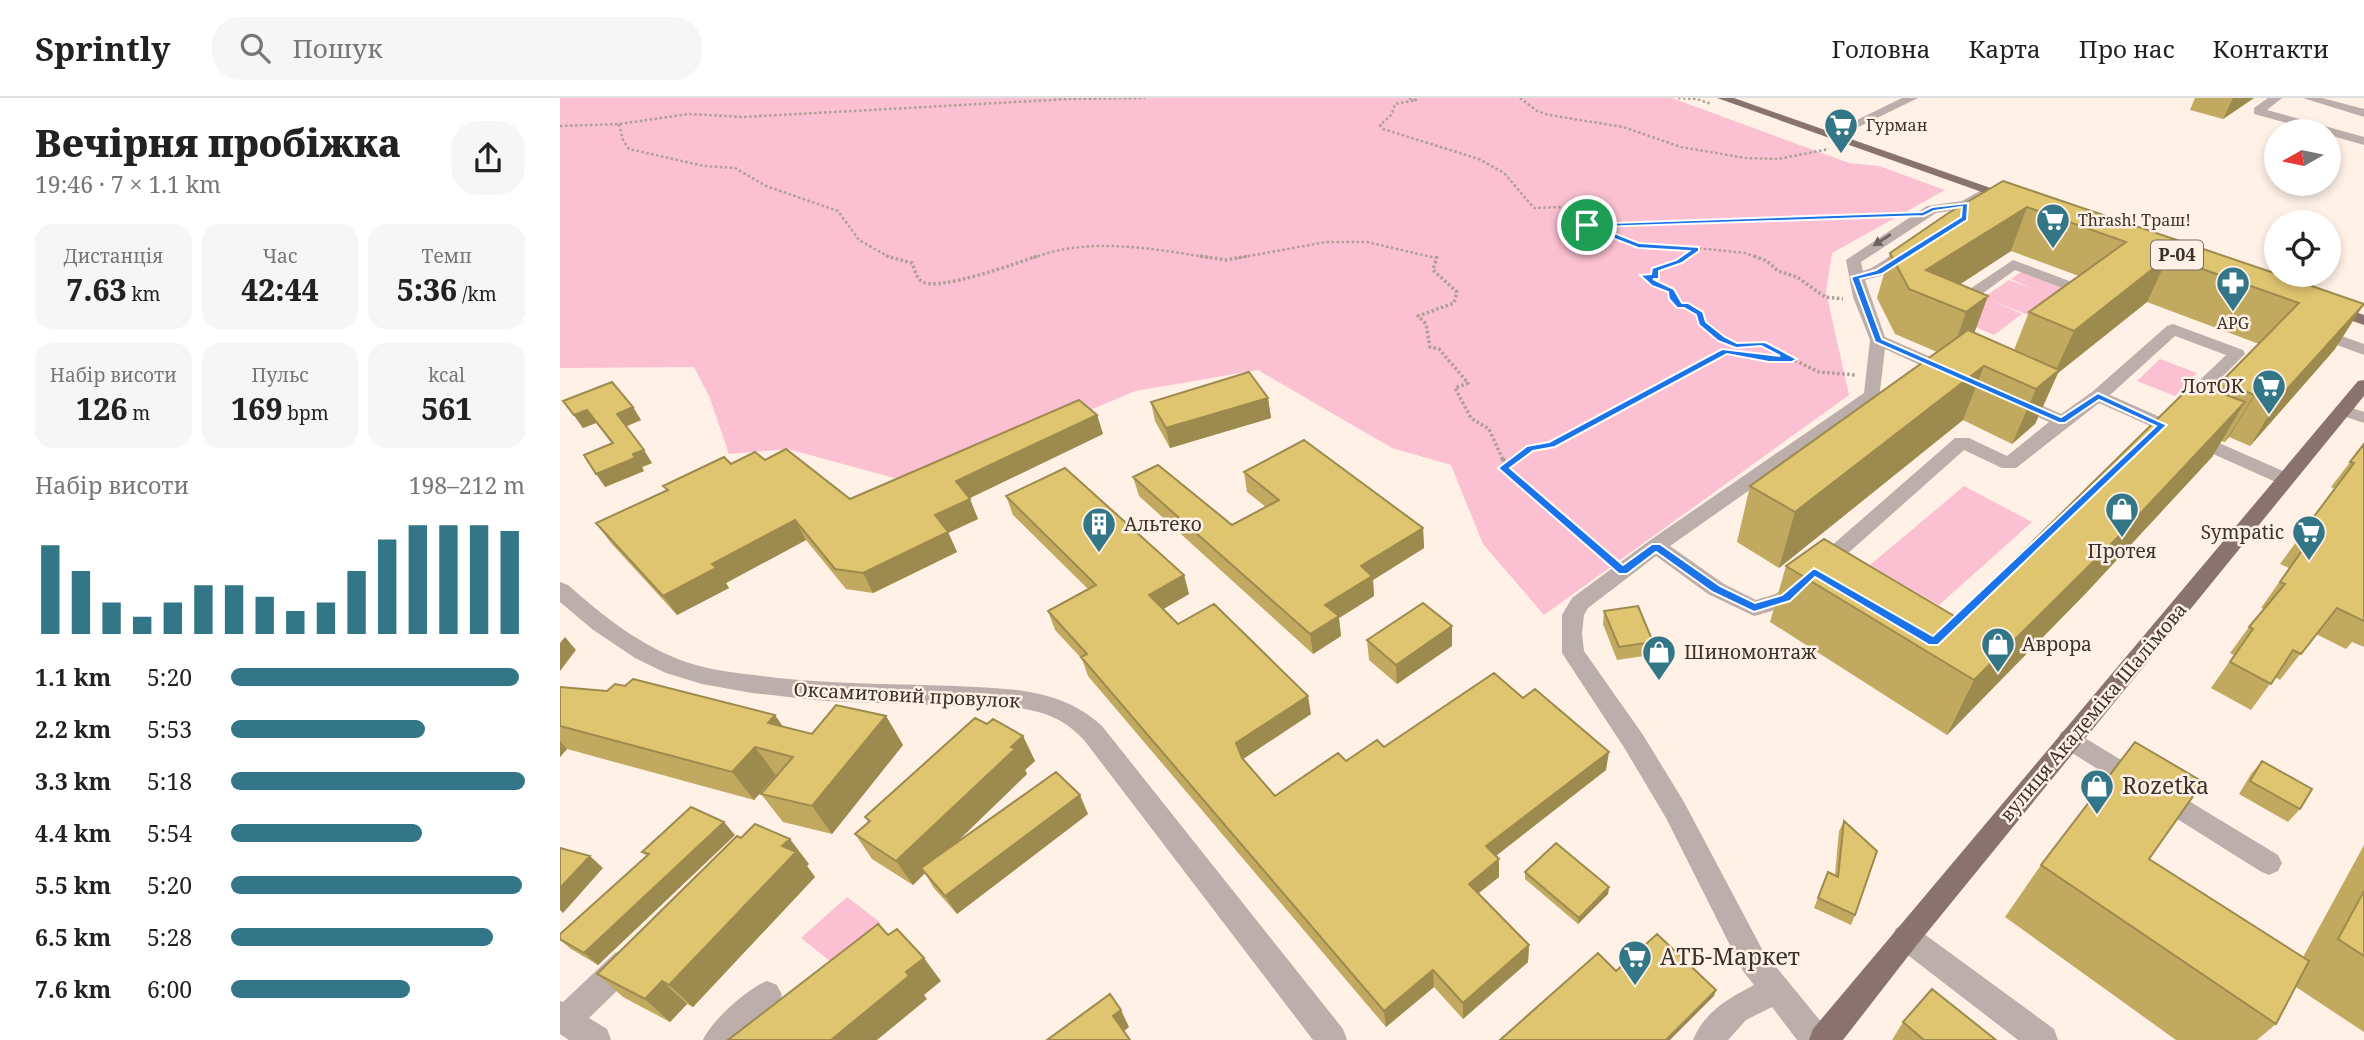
<!DOCTYPE html>
<html lang="uk">
<meta charset="utf-8">
<style>
body{margin:0;font-family:"Noto Serif",serif;background:#f6f6f6;color:#222;height:100vh;display:flex;flex-direction:column;font-size:26px;white-space:nowrap}
*{box-sizing:border-box;margin:0}
p{font-size:23px;color:#767676}
.icon{flex:none;width:38px;height:38px;fill:none;stroke:currentColor;stroke-width:2;stroke-linecap:round;stroke-linejoin:round}
.map{position:relative;flex:1;overflow:hidden}
.details{display:flex;flex-direction:column;background:#fff;width:560px}
.details>*{flex:none}
.needle{width:46px;rotate:261deg}
.buttons{position:absolute;left:1704px;top:21px;display:grid;gap:14px}
.buttons a{display:grid;place-items:center;width:77px;height:77px;border-radius:50%;background:#fff;box-shadow:0 4px 10px #0003;font-size:35px}
.pin{position:absolute;display:grid;place-items:center;width:60px;height:60px;color:#fff;margin:-30px;border:4px solid #fff;border-radius:50%;box-shadow:0 2px 7px #0007}
.round{display:grid;place-items:center;flex:none;width:74px;height:74px;border-radius:28px;background:#f6f6f6}
.summary{display:flex;align-items:center;justify-content:space-between;height:119px;padding:0 35px}
h1{font-size:38px;font-weight:800;line-height:52px}
.metrics{display:grid;grid-template-columns:repeat(3,1fr);gap:10px;height:119px;padding:7px 35px}
.metrics div{display:grid;align-content:center;border-radius:18px;background:#f6f6f6;text-align:center}
.metrics b{font-size:30px;font-weight:800}
.metrics small{font-size:19px;font-weight:400}
.metrics p{font-size:19px}
.chart{height:196px;padding:14px 35px}
.chart p{display:flex;justify-content:space-between}
.chart svg{width:100%;height:126px;margin-top:7px;stroke:#337687;stroke-width:6}
ul{padding:0 35px;list-style:none;font-size:23px}
li{display:grid;grid-template-columns:112px 84px 1fr;align-items:center;height:52px}
li i{height:18px;border-radius:9px;background:#337687}
header{display:flex;align-items:center;gap:42px;box-sizing:border-box;height:98px;padding:0 35px;background:#fff;border-bottom:2px solid #e0e0e0}
header strong{font-size:33px}
nav{display:flex;gap:38px;margin-inline-start:auto;font-size:24px}
.search{width:490px;height:63px;background:#f6f6f6;display:flex;align-items:center;gap:18px;box-sizing:border-box;padding:0 24px;border-radius:28px;color:#767676;font-size:26px}
main{display:flex;flex:1;min-height:0}
.map>svg:first-child{display:block}
.green{fill:#fbc0d1}
.lines{fill:none;stroke-linecap:round;stroke-linejoin:round}
.path-far2{stroke:#ab9f96;stroke-width:2.5;stroke-dasharray:2.5 2.5;stroke-linecap:butt}
.path-far1{stroke:#ab9f96;stroke-width:3.5;stroke-dasharray:2.5 2.5;stroke-linecap:butt}
.path{stroke:#ab9f96;stroke-width:4.5;stroke-dasharray:3.5 3.5;stroke-linecap:butt}
.minor{fill:#bbaeab;fill-rule:evenodd}
.major{fill:#8a736f;fill-rule:evenodd}
.wall{fill:#c1a960;fill-rule:evenodd}
.shaded-wall{fill:#9d8a4e}
.building{fill:#e0c570;stroke:#9d8a4e;stroke-width:2}
.oneway{fill:#6e645e}
.route{fill:#1a73e8;stroke:#fff;stroke-width:2;fill-rule:evenodd}
.labels{text-anchor:middle;stroke-width:5;stroke-linejoin:round;paint-order:stroke}
.far-poi-label{font-size:16px;fill:#3b322b;stroke:#fff1e6;text-anchor:start}
.shield{fill:#fff1e6;stroke:#766b63;stroke-width:2}
.shield-label{font-size:18px;font-weight:bold;fill:#3b322b}
.poi-label{font-size:19px;fill:#3b322b;stroke:#fff1e6;text-anchor:start}
.street-label{font-size:19px;fill:#3b322b;stroke:#fff1e6}
.near-poi-label{font-size:23px;fill:#3b322b;stroke:#fff1e6;text-anchor:start}
</style>
<header>
<strong>Sprintly</strong>
<div class="search"><svg class="icon" aria-label="search" viewBox="0 0 24 24"><circle cx="10" cy="10" r="6"/><path d="M15 15l6 6"/></svg>Пошук</div>
<nav><a>Головна</a><a>Карта</a><a>Про нас</a><a>Контакти</a></nav>
</header>
<main>
<section class="details">
<div class="summary"><div><h1>Вечірня пробіжка</h1><p>19:46 · 7 × 1.1 km</p></div><a class="round"><svg class="icon" aria-label="share" viewBox="0 0 24 24"><path d="M12 15V3M7 8l5-5 5 5M5 13v7h14v-7"/></svg></a></div>
<div class="metrics">
<div><p>Дистанція</p><b>7.63<small> km</small></b></div>
<div><p>Час</p><b>42:44</b></div>
<div><p>Темп</p><b>5:36<small> /km</small></b></div>
</div>
<div class="metrics">
<div><p>Набір висоти</p><b>126<small> m</small></b></div>
<div><p>Пульс</p><b>169<small> bpm</small></b></div>
<div><p>kcal</p><b>561</b></div>
</div>
<div class="chart"><p><span>Набір висоти</span>198–212 m</p>
<svg viewBox="0 0 160 44" preserveAspectRatio="none"><path d="M5 44V13M15 44V22M25 44V33M35 44V38M45 44V33M55 44V27M65 44V27M75 44V31M85 44V36M95 44V33M105 44V22M115 44V11M125 44V6M135 44V6M145 44V6M155 44V8"/></svg>
</div>
<ul>
<li><b>1.1 km</b>5:20<i style="width:98%"></i></li>
<li><b>2.2 km</b>5:53<i style="width:66%"></i></li>
<li><b>3.3 km</b>5:18<i style="width:100%"></i></li>
<li><b>4.4 km</b>5:54<i style="width:65%"></i></li>
<li><b>5.5 km</b>5:20<i style="width:99%"></i></li>
<li><b>6.5 km</b>5:28<i style="width:89%"></i></li>
<li><b>7.6 km</b>6:00<i style="width:61%"></i></li>
</ul>
</section>
<div class="map">
<svg width="1804" height="942" viewBox="0 0 1804 942">
<rect width="100%" height="100%" fill="#fff1e6"/>
<!-- green -->
<path class="green" d="M0,0h1112l177,65 30,3 66,24 -113,63 -6,39 23,103 -305,220 -61,-71 -32,-79 -59,-17 -134,-78 -123,21 -219,93 -128,-35 -59,5 -20,-58 -15,-29 -134,1z
M1461,174l52,20 -35,27 -47,-19 31,14 -28,21 -28,-12 18,-26 25,-17 22,8 -20,-9z
M1600,261l37,14 -22,23 -38,-15z
M1404,388l68,36 -93,83 -69,-40z
M287,799l34,26 -46,42 -34,-27z"/>
<g class="lines">
<!-- path-far2 -->
<path class="path-far2" d="M849,0l7,2 -21,4 -3,10 -12,11 3,4 96,30 25,14 30,35 25,-1 28,18 51,21h37l70,7 13,5
M960,0l17,13 12,4 74,12 58,20 64,11 33,1 51,-10
M1118,0l19,1 14,5
M59,26l4,16 6,9 75,17 31,2 31,18 72,25 21,29 32,18
M0,28l59,-2 70,-10 54,3 327,-18 75,-1
M1032,127l303,-10
M473,160c56,-22 120,-9 179,0
M678,160l88,-16h41l69,16
M1124,160l13,-9"/>
<!-- path-far1 -->
<path class="path-far1" d="M326,158l26,7c3,6 4,16 11,19 16,9 95,-19 114,-26
M640,158l26,4 22,-4
M877,158l-4,14 24,22 -3,11 -36,13 8,8 4,23 9,2 29,34 -13,5 16,30 18,11 14,31
M1126,158l-31,14 1,7 -12,-2 29,19v5l7,7 5,-1 15,9 2,9 34,23 26,-2 29,15
M1194,158l13,5 11,10 19,6 28,20 18,2
M954,362l16,-12 22,-3 173,-94 44,8h23l27,13 37,3"/>
<!-- path -->
<path class="path" d="M943,360v10
M957,360l-14,10 106,91"/>
<!-- minor -->
<path class="minor" d="M1342,0h16l-82,40 -4,1 -6,-4z
M1708,0h14l-15,12 97,27v8l-35,-10v-4h-13l-62,-17v-6z
M1743,0h19l42,11v8z
M1427,89l7,4 -2,3 -21,14 -35,5 -75,49 2,9c17,-4 35,-26 52,-22l2,3 -2,3 -31,20 -19,5 20,57 71,31 3,4 -3,4h-12l-59,-27 -6,50 -209,147 54,38 32,16c7,-3 17,-4 23,-8 11,-7 12,-15 27,-11l3,5c-12,20 -34,24 -55,30l-46,-22 -52,-38 -68,52 -4,7 -2,18 2,18 59,84 41,67 79,149 64,78 4,11h-34l-25,-33 -26,13 -18,20h-35c11,-28 36,-42 61,-55l-11,-14 -77,-153 -41,-69 -63,-96v-38l10,-17 77,-57 215,-148 6,-53 -17,-43 -7,-37 81,-54 35,-5z
M1453,162l75,28 3,3 -8,5 -5,-2 -63,-24 -54,39h-12l-2,-3 2,-3z
M1613,226l70,26 2,4 -56,56h-12l-3,-4 3,-4 49,-47 -51,-19 -65,59 182,80 3,4 -3,4h-14l-179,-80 -83,65h-14l-38,-18 -136,121 -7,2 -7,-2 -3,-5 3,-5 141,-123h14l38,18 42,-34 -40,-18 -3,-4 3,-4h12l40,18 31,-22 75,-66z
M1753,228l51,18v11l-57,-21 -2,-3z
M1783,307l21,7v11l-27,-9 -3,-4 3,-4z
M0,484l8,3c34,30 71,60 115,76 25,9 53,12 79,15 85,11 171,6 256,14 33,5 59,13 84,36l241,303 4,11h-34l-229,-300c-20,-21 -38,-28 -66,-32l-193,-7 -73,-8 -50,-9 -36,-11 -31,-15 -43,-29 -32,-27z
M1510,631l208,126 4,8 -4,8 -9,4 -9,-4 -199,-125 -3,-7 3,-7z
M1346,826l10,4 138,101 4,11h-40l-122,-94 -4,-9 4,-9z
M65,851l10,4 4,10 -4,10 -46,45 18,11 4,11h-42l-9,-6v-33l3,1 52,-49z
M207,883l10,4 5,10 -5,10 -37,35h-37c8,-19 45,-52 64,-59z"/>
<!-- major -->
<path class="major" d="M1157,0h17l288,101 -2,3h-10z
M1770,205l34,12v10l-40,-14 -2,-3z
M1804,282v16l-448,550 -73,94h-34l4,-11 545,-648z"/>
</g>
<!-- wall -->
<path class="wall" d="M1635,0h59l-31,21 -33,-9z
M1443,83l274,93 58,75 -85,97 -21,-9 -4,5 -4,-1 -9,16 -125,135 -140,143 -177,-113 16,-56 170,51 260,-226 6,-10 37,-37 -112,-42 -89,71 -23,51 -23,20 -49,-24 -184,148 -42,-26 13,-56 187,-134 -42,-18 -18,-36 13,-45zM1451,153l68,25 -50,36 -15,38 -39,-17 -15,-49z
M708,300l3,20 -101,30 -15,-27 -4,-19z
M3,303l70,6 8,13 -15,6 26,37 -10,4 2,4 -39,16 7,-43 -16,-21 -13,5z
M537,317l6,19 -134,64 9,21 -30,13 9,20 -84,41 -27,-4 -40,-49 -80,43 3,5 -52,27 -66,-72 -15,-20 70,-33 -3,-4 68,-22 34,-4 85,39z
M1804,346v203l-12,-5 -6,7 -30,-15 -36,46 -5,-3 -24,33 -40,-22 23,-33 -4,-2 19,-26 15,-18 -3,-1 28,-40 -9,-4 55,-75 -4,-2z
M684,374l179,56 1,20 -51,32 1,16 -35,22 2,18 -28,18 -174,-158 -6,-19 99,48 34,-18 -19,-15z
M446,398l178,79 5,19 -26,15 15,15 133,90 -68,45 32,37 71,-35 38,-14 222,23 -110,86 3,21 -21,16 51,52 -1,17 -65,57 -29,-32 -48,40 -298,-351 -6,-17 -27,-29 -7,-19 40,-22 -75,-74z
M1044,513l49,31 -2,13 -34,5 -14,-36z
M807,542l85,6 -55,38 -28,-24z
M0,589l224,40 28,7 74,-18 17,29 -71,89 -49,-12 -22,-28 16,-19h-1l-22,25 -187,-51 -7,8z
M427,626l36,12 12,25 -10,9 2,4 -73,70 134,-30 -131,100 -24,-27 -8,-14 -12,12 -41,-26 -17,-25 13,-12 -3,-5z
M1702,663l38,48 -12,13 -49,-28 12,-20z
M1284,723l11,94 -4,10 -37,-17 14,-36 7,3 4,-44z
M175,737l-137,130 -27,-16 -11,-9v-6l87,-78 -5,-4z
M1804,747v187l-68,-45 -20,37 -19,16h-81l-171,-123 36,-52 108,-6 154,98z
M249,766l-2,2 8,11 -122,130 -6,-3 -17,18 -47,-25 -26,-23z
M965,774l84,15 -1,7 -30,30 -53,-45z
M1343,924l93,18h-104z"/>
<!-- shaded-wall -->
<path class="shaded-wall" d="M1673,0h21l-31,21z
M1467,109l-16,44 -75,49 -10,-30z
M1608,159l-21,45 -89,71 -23,51 -23,20 24,-55 18,-15 20,-43z
M1428,198l-17,46 -21,16 16,-46z
M1804,206l-29,45 -85,97 29,-48z
M1424,268l-21,54 -184,148 16,-56z
M1698,292l-29,47 -4,5 29,-47z
M708,300l3,20 -101,30 -4,-20z
M1685,304l-33,55 -125,135 -140,143 27,-55z
M73,309l8,13 -16,7 -8,-13z
M27,312l9,13 -13,5 -9,-13z
M537,317l6,19 -139,67 -8,-20z
M84,352l8,13 -10,4 2,4 -39,16 -9,-13 37,-20z
M410,401l8,20 -34,16 -9,-20z
M235,422l11,20 -80,43 3,5 -52,27 -14,-19 49,-32z
M863,430l1,20 -51,32 1,16 -35,22 2,18 -28,18 -3,-20 15,-29 36,-39z
M388,434l9,20 -84,41 -10,-20z
M624,477l5,19 -34,20 -6,-19z
M892,528v20l-55,38 -1,-19z
M5,539l11,13 -16,21v-28z
M748,598l3,18 -71,47 -4,-18z
M215,617l20,29 -27,-21z
M326,618l17,29 -71,89 -20,-28z
M463,638l12,25 -10,9 2,4 -102,99 -4,-5 4,5 -12,12 -17,-24z
M0,643l7,8 -7,8z
M195,649l21,28 -22,25 -22,-28z
M1049,654l-3,18 -121,94 1,-18z
M520,697l8,19 -131,100 -12,-18z
M164,724l11,13 -137,130 -14,-12z
M230,741l19,25 -2,2 8,11 -122,130 -24,-22 113,-139z
M30,758l13,12 -40,45 -3,-3v-22z
M939,761v18l-30,24v-17z
M1049,789l-1,7 -30,30 1,-6z
M969,847l-1,17 -65,57v-16z
M364,860l17,23 -17,14 3,4 -50,41h-46l75,-68z
M873,872l1,17 -48,40 -2,-16z
M102,883l25,23 -17,18 -25,-23z
M1156,892l-2,6 -44,44h-4z
M561,912l8,17 -7,6 -9,-17z"/>
<!-- building -->
<path class="building" d="M1443,83l274,93v1h3l84,29 -85,94 -21,-8 -4,5 -32,-14 77,-78 -131,-46 -94,74 -45,-19 97,-70 -99,-35 -101,63 62,26 -22,16 -57,-23 -19,-36 57,-39z
M1408,232l91,40 -23,19 -52,-23 -189,146 -45,-26z
M689,274l19,26 -102,30 -15,-26z
M52,284l21,25 -16,7 27,36 -11,4 2,4 -39,16 -12,-19 29,-12 -26,-33 -13,5 -11,-14z
M1634,285l51,19 -126,134 -145,144 -188,-114 38,-27 132,78z
M519,302l18,15 -141,66 14,18 -35,16 13,17 -85,41 -28,-4 -40,-49 -83,44 4,4 -53,28 -67,-73 72,-33 -5,-4 61,-29 7,7 24,-12 10,8 21,-11 64,50z
M744,342l119,88 -62,38 11,10 -47,29 14,11 -29,18 -177,-157 25,-12 74,60 47,-25 -35,-28z
M1804,346v177l-27,-13 -36,46 -8,-4 -22,34 -41,-22 23,-33 -4,-2 36,-43 -5,-2 28,-40 -10,-4 56,-75 -4,-1z
M505,370l119,107 -35,20 29,29 36,-20 94,92 -72,47 6,15 33,38 63,-43 8,8 31,-21 7,7 110,-74 29,25 12,-9 74,63 -123,94 13,13 -30,25 60,61 -66,58 -30,-33 -49,41 -303,-354 6,-3 -39,-43 48,-26 -90,-89z
M863,505l29,23 -56,39 -29,-25z
M1078,508l15,36 -34,5 -15,-36z
M73,581l142,36 -7,8 44,11 24,-29 50,11 -74,90 -51,-12 32,-37 -38,-10 -23,25 -172,-46v-39l47,4 8,-7 10,2z
M415,620l12,6 6,-5 30,17 -12,11 4,2 -119,112 -41,-27 15,-13 -5,-4z
M1575,644l68,40 -54,77 160,102 -33,63 -235,-159z
M1702,663l50,28 -12,20 -50,-28z
M496,674l24,23 -135,101 -24,-28z
M131,709l33,15 -140,131 -24,-14v-5l89,-80 -7,-2z
M1284,723l33,30 -22,64 -37,-17 10,-26 10,5z
M195,726l35,15 -8,7 14,6 -127,133 -7,-4 -17,18 -48,-25 140,-138 4,2z
M996,745l53,44 -30,31 -54,-46z
M0,750l30,8 -30,32z
M1804,793v65l-26,-17z
M318,826l10,11 9,-6 27,29 -18,14 3,4 -78,64h-103z
M1097,836l59,56 -50,50h-166l98,-87 18,18z
M1372,891l64,51h-72l-21,-18z
M550,896l11,16 -8,6 17,24h-83z"/>
<!-- one-way arrows -->
<defs><path id="oneway-solid" d="M-6-.8H1V-3.2L6.5 0L1 3.2V.8H-6Z" transform="scale(1.75)"/></defs>
<use class="oneway" href="#oneway-solid" transform="translate(1322 142) rotate(147)"/>
<!-- route -->
<path class="route" d="M1408,105l-1,17 -85,54 -22,5 22,60 179,78 37,-24 69,32 -229,220h-9l-114,-68 -25,24 -36,11 -42,-20 -56,-40 -29,22h-8l-121,-106 29,-22 22,-4 173,-93 58,7 -19,-10 -25,2 -18,-7 -19,-16 -3,-10 -12,-7h-7l-8,-9 -1,-7 -16,-6 -12,-11 11,-1 1,-6 24,-8 13,-9 -51,-3 -54,-21v-3l338,-12 10,-5zM1402,109l-1,10 -85,53 -25,7 24,65 184,81h6l34,-23 57,26 -223,210 -119,-68 -32,27 -27,8 -35,-17 -60,-42h-8l-29,21 -113,-97 23,-17 22,-4 172,-93 42,8h23l5,-3 -32,-17 -28,1 -12,-6 -19,-15 -3,-10 -15,-9h-6l-8,-14 -21,-10h6v-8l23,-8 17,-12v-4l-60,-4 -40,-16 325,-11 10,-5z"/>
<!-- icons -->
<defs>
<g id="supermarket-pin" transform="scale(1.75)"><path d="M0 17L-7.5 6A9.5 9.5 0 1 1 7.5 6Z" fill="#337687" stroke="#fff1e6"/><path d="M-6-5.5h2.5l.6 2H6L4.5 2H-2.5L-4.4-4H-6ZM-1.5 3.2a1.3 1.3 0 1 0 .1 0ZM3 3.2a1.3 1.3 0 1 0 .1 0Z" fill="#fff"/></g>
<g id="pharmacy-pin" transform="scale(1.75)"><path d="M0 17L-7.5 6A9.5 9.5 0 1 1 7.5 6Z" fill="#337687" stroke="#fff1e6"/><path d="M-2-6h4v4h4v4h-4v4h-4v-4h-4v-4h4Z" fill="#fff"/></g>
<g id="shop-pin" transform="scale(1.75)"><path d="M0 17L-7.5 6A9.5 9.5 0 1 1 7.5 6Z" fill="#337687" stroke="#fff1e6"/><path d="M-5-2.5h2.3a2.7 3.5 0 0 1 5.4 0H5L5.5 6h-11ZM-1.5-2.5h3a1.5 2.3 0 0 0-3 0Z" fill="#fff"/></g>
<g id="building-pin" transform="scale(1.75)"><path d="M0 17L-7.5 6A9.5 9.5 0 1 1 7.5 6Z" fill="#337687" stroke="#fff1e6"/><path d="M-4-6H4V6H1V3H-1V6H-4ZM-2.5-4.3h1.7v1.8h-1.7ZM.8-4.3h1.7v1.8H.8ZM-2.5-1h1.7V.8h-1.7ZM.8-1h1.7V.8H.8Z" fill="#fff"/></g>
</defs>
<g fill-rule="evenodd">
<use href="#supermarket-pin" x="1281" y="27"/>
<use href="#supermarket-pin" x="1493" y="122"/>
<use href="#pharmacy-pin" x="1673" y="185"/>
<use href="#supermarket-pin" x="1709" y="288"/>
<use href="#shop-pin" x="1562" y="411"/>
<use href="#building-pin" x="539" y="426"/>
<use href="#supermarket-pin" x="1749" y="434"/>
<use href="#shop-pin" x="1438" y="546"/>
<use href="#shop-pin" x="1099" y="554"/>
<use href="#shop-pin" x="1537" y="688"/>
<use href="#supermarket-pin" x="1075" y="859"/>
</g>
<g class="labels">
<!-- far-poi labels -->
<g class="far-poi-label">
<text x="1306" y="33">Гурман</text>
<text x="1518" y="128">Thrash! Траш!</text>
<text x="1673" y="231" text-anchor="middle">APG</text>
</g>
<!-- shield labels -->
<rect class="shield" x="1591" y="142.5" width="52" height="29" rx="5"/>
<g class="shield-label">
<text x="1617" y="163">Р-04</text>
</g>
<!-- poi labels -->
<g class="poi-label">
<text x="1684" y="295" text-anchor="end">ЛотОК</text>
<text x="564" y="433">Альтеко</text>
<text x="1724" y="441" text-anchor="end">Sympatic</text>
<text x="1562" y="460" text-anchor="middle">Протея</text>
<text x="1462" y="553">Аврора</text>
<text x="1124" y="561">Шиномонтаж</text>
</g>
<!-- street labels -->
<g class="street-label">
<text transform="translate(347 597) rotate(3)" y="7">Оксамитовий провулок</text>
<text transform="translate(1533 614) rotate(-50)" y="7">вулиця Академіка Шалімова</text>
</g>
<!-- near-poi labels -->
<g class="near-poi-label">
<text x="1562" y="696">Rozetka</text>
<text x="1100" y="867">АТБ-Маркет</text>
</g>
</g>
</svg>
<div class="buttons">
<a><svg class="needle" viewBox="-14 -14 28 28"><path d="M0-13l5 13h-10z" fill="#e53935"/><path d="M0 13l5-13h-10z" fill="#767676"/></svg></a>
<a><svg class="icon" aria-label="locate" viewBox="0 0 24 24"><circle cx="12" cy="12" r="6"/><path d="M12 2v4M12 18v4M2 12h4M18 12h4"/></svg></a>
</div>
<div class="pin" style="left:1027px;top:127px;background:#1e9e55"><svg class="icon" aria-label="arrive" viewBox="0 0 24 24"><path d="M6 21V4h12l-3 4 3 4H6"/></svg></div>
</div>
</main>
